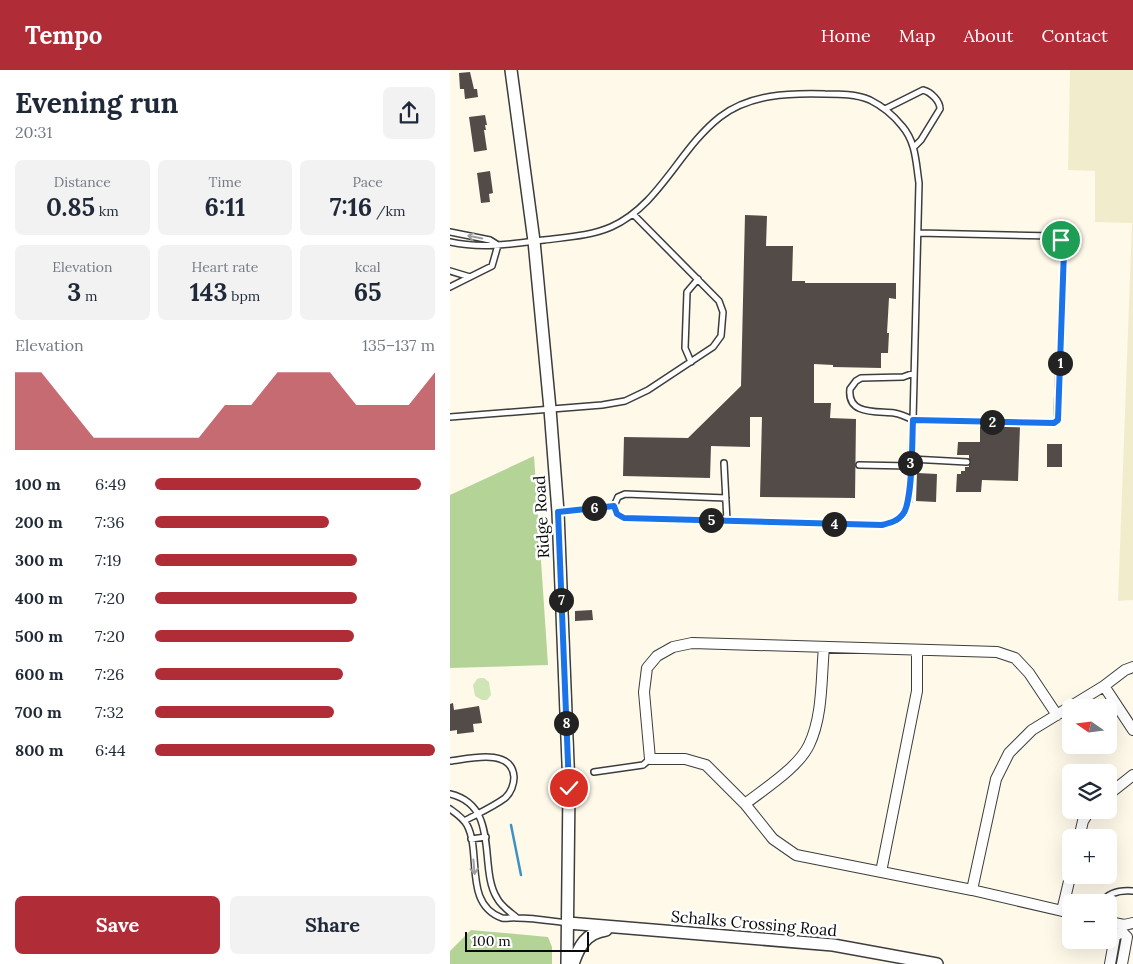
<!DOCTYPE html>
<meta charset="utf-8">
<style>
body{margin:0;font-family:Lora,serif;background:#f2f2f3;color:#1f2937;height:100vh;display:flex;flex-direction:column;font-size:19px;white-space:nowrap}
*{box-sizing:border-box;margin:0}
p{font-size:16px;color:#747a83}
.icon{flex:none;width:28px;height:28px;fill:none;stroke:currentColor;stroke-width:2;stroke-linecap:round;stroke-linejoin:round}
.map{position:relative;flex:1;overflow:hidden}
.panel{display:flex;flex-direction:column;background:#fff;width:450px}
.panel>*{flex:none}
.needle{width:32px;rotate:284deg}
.buttons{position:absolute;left:612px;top:629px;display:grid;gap:10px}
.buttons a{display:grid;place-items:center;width:55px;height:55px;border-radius:8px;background:#fff;box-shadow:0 5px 20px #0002;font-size:25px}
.scale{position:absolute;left:15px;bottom:12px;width:124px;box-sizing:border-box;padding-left:5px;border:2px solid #0a0a0a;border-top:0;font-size:14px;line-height:18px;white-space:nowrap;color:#0a0a0a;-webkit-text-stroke:4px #fff;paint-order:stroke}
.pin{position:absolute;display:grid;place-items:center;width:42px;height:42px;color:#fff;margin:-21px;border:2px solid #fff;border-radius:50%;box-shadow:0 1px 5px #0007}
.km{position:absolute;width:25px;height:25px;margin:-12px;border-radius:50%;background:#222;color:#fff;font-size:14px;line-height:25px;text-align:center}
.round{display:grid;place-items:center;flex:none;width:52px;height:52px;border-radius:8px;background:#f2f2f3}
.headline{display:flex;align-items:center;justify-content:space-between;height:85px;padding:0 15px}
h1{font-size:28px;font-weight:700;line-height:38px}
.metrics{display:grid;grid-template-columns:repeat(3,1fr);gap:8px;height:85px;padding:5px 15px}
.metrics div{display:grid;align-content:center;border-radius:8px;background:#f2f2f3;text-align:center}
.metrics b{font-size:25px;font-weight:700}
.metrics small{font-size:14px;font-weight:400}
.metrics p{font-size:14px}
.chart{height:140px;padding:10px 15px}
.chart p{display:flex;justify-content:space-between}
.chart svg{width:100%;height:90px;margin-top:5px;fill:#b02d38;opacity:.7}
.action{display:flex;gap:10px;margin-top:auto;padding:10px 15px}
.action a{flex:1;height:58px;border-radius:8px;background:#b02d38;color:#fff;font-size:20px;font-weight:700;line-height:58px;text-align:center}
.action a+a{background:#f2f2f3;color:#1f2937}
ul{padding:0 15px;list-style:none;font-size:16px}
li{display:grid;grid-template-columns:80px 60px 1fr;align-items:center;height:38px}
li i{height:12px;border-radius:6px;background:#b02d38}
header{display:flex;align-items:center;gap:30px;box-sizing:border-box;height:70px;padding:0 25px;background:#b02d38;color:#fff}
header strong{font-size:24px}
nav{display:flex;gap:28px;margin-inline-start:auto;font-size:18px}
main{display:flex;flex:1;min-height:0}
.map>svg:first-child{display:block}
.farmland{fill:#f1edcc}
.green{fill:#d0e5b6}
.forest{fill:#b4d497}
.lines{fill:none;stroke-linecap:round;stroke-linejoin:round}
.stream{stroke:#3e92c3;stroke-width:2.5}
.building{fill:#524b48}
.service-casing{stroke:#3d3d3d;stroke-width:8}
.minor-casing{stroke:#3d3d3d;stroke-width:12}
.tertiary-casing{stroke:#3d3d3d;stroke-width:14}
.service{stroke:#fff;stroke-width:5}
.minor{stroke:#fff;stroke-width:10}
.tertiary{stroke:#fff;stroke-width:11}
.oneway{stroke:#9d9d9d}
.route-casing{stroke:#fff;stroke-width:10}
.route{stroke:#1a73e8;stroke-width:6}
.labels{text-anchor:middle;stroke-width:5;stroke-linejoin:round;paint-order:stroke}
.street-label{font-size:16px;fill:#0a0a0a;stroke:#fff}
</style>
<header>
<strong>Tempo</strong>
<nav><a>Home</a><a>Map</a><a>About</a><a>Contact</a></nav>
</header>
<main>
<section class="panel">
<div class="headline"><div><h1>Evening run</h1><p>20:31</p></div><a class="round"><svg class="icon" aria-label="share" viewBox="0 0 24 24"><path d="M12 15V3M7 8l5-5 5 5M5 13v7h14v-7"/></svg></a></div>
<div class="metrics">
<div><p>Distance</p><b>0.85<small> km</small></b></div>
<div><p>Time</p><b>6:11</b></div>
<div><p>Pace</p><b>7:16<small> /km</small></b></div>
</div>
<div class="metrics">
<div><p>Elevation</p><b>3<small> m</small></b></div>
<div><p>Heart rate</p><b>143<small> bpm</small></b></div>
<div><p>kcal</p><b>65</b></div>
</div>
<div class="chart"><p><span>Elevation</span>135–137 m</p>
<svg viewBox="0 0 160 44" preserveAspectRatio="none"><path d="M0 44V6L10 6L20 22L30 38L40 38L50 38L60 38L70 38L80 22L90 22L100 6L110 6L120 6L130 22L140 22L150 22L160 6V44z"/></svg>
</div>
<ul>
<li><b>100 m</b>6:49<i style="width:95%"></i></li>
<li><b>200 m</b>7:36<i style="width:62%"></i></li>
<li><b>300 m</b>7:19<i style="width:72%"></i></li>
<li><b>400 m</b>7:20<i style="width:72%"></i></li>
<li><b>500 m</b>7:20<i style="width:71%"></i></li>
<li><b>600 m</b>7:26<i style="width:67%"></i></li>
<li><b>700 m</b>7:32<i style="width:64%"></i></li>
<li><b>800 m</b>6:44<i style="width:100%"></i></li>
</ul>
<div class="action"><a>Save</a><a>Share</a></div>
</section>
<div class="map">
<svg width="683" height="894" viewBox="0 0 683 894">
<rect width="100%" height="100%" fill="#fef9e9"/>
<!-- farmland -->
<path class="farmland" d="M620,0h63v530l-15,1 14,-378 -37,-1v-51l-27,-1z"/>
<!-- green -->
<path class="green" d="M30,608h4l5,4 2,13 -4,5h-5l-7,-4 -2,-11 4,-6z"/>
<!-- forest -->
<path class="forest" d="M84,386l14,209 -98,3v-173z
M21,860l77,7 4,10v17h-102v-13z"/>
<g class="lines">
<!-- stream -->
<path class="stream" d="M61,755l10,50"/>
</g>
<!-- building -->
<path class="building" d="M20,2l4,17h3l1,8 -13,2 -1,-10h-4l-1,-16z
M35,45l2,10h-2l1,5h-2l3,20 -13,2 -5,-35z
M40,101l3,22 -4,1 1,8 -9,1 -4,-30z
M295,145l22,1 -1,30h27l-1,35h13v2h91v16l-7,-1 -2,35h2l-1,20h-7v15l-48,-1v-2l-19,-1v39h17l-1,15 26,1 -1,79 -95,-1 2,-80h-12v30l-39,-1 -1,32 -87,-2 1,-39 64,1 53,-52z
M530,355l40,1 -2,55 -36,-1 -1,12h-25l1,-18h4v-3h4v-4h4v-12h-12l1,-13h22z
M597,374h15v23h-15z
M467,403l20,1 -1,28 -20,-1z
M142,540l1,10 -18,1v-10z
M3,633l1,7 25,-4 3,17 -9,1 1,8 -17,2v-4l-7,1v-27z"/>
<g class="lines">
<!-- service casing -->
<g class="service-casing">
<path id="service" d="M435,39l38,-19c8,2 17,11 17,19l-19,31 -7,7
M0,162l40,8 8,5 -6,21 -22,11 -20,-6
M0,172c31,7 63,2 94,-2 23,-3 46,-4 67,-13 49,-22 68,-78 109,-110 30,-23 69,-24 105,-23 15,0 31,0 45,6 12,6 24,16 32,26 14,16 14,37 17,57l-6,237 -4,80 -5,14 -11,8 -11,3 -258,-7 -7,-4 -3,-8 -56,6
M0,217l20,-10
M241,292l-6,-14 2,-56 11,-13
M464,303l-11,4 -42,1 -5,3 -6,8c-3,26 26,22 44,24 6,1 13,4 19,7l141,3 3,-3 7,-169 -3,-11 -8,-4 -135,-3
M0,347l152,-12 23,-4 23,-11 65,-43 8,-11 2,-24 -4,-11 -86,-87
M461,389l56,3
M274,393l3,58
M409,395l51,1
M164,436l4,-9 7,-3 101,4
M0,691c18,-2 62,-14 64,16 0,7 -3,16 -9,21 -12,9 -28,16 -41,23
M144,702l49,-7 7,-6
M0,724c51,12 28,74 47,104 4,8 13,14 19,19
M0,739c7,5 13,9 17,16 15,28 -4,79 35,93 5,1 10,-1 15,0 17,0 34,3 51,5
M21,769l15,-2
M652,832c7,-10 19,-12 31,-11"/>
</g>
<!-- minor casing -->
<g class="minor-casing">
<path id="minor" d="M654,616l29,44
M659,724l24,-19
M295,734c19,-15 53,-36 64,-59 14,-29 12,-66 15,-98
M629,768l4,-17 7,-11
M431,802l36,-181v-41
M522,820l-176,-35 -23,-16 -28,-35 -39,-39 -21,-6h-35l-6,-67 3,-24 10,-12 16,-9 19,-4 305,9 18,6 14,15 28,42
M612,841l9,-38
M621,843l-99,-23 24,-111 13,-26 23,-23 72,-44 21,-16 8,-3
M659,852l15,3 9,-2
M660,894l5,-28 7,-4 5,5 -5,27"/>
</g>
<!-- tertiary casing -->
<g class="tertiary-casing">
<path id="tertiary" d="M61,0l23,171 16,168 8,103 11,276 -2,176
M118,853l265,22 104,19
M123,894c6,-18 13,-31 33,-34"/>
</g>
<!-- service -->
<use href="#service" class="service"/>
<!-- minor -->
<use href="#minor" class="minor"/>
<!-- tertiary -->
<use href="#tertiary" class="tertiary"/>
</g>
<!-- one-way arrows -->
<defs><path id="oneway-shaft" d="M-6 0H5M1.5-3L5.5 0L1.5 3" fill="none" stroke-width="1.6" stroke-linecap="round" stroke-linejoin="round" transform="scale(1.25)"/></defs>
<g class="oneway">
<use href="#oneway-shaft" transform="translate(25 167) rotate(-169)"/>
<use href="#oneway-shaft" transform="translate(24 797) rotate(85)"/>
</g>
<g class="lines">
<!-- route casing -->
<g class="route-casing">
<path id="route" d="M119,718l-11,-276 56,-6 3,8 7,4 258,7c8,-2 16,-4 21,-11 10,-12 9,-76 10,-94l141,3 4,-3 6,-170 -3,-10"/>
</g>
<!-- route -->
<use href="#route" class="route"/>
</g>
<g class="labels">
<!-- street labels -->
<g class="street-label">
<text transform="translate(91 447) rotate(-93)" y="6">Ridge Road</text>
<text transform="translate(304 853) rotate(5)" y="6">Schalks Crossing Road</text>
</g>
</g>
</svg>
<div class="buttons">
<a><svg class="needle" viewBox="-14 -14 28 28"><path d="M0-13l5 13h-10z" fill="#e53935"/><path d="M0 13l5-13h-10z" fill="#747a83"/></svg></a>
<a><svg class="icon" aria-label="layers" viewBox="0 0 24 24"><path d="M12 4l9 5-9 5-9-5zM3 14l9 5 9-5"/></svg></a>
<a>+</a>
<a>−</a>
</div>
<div class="scale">100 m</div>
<div class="pin" style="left:611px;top:170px;background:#1e9e55"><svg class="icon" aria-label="arrive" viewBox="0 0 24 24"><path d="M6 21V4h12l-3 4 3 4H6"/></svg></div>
<div class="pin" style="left:119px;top:718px;background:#d93025"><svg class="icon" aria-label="check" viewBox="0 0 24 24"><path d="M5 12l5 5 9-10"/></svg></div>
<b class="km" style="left:610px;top:293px">1</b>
<b class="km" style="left:542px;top:352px">2</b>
<b class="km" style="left:460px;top:393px">3</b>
<b class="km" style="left:384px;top:454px">4</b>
<b class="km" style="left:261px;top:450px">5</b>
<b class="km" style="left:144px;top:438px">6</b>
<b class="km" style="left:111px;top:530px">7</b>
<b class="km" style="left:116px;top:653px">8</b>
</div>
</main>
